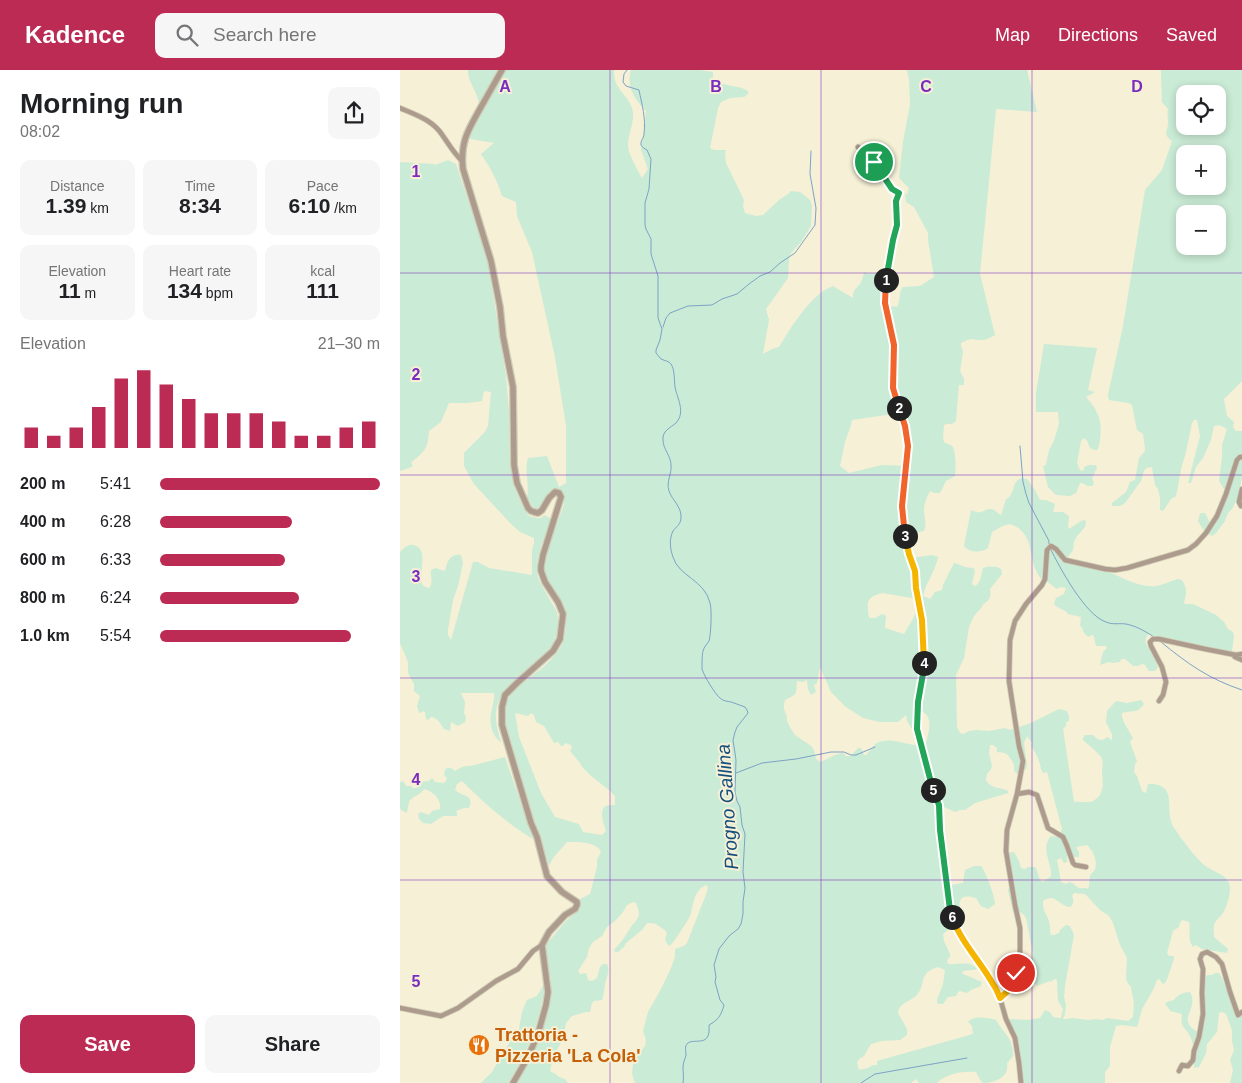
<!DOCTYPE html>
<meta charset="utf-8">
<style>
body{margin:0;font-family:Helvetica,sans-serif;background:#f6f6f6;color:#202124;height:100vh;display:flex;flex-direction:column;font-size:19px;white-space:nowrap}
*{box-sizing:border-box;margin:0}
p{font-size:16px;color:#757577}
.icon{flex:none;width:28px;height:28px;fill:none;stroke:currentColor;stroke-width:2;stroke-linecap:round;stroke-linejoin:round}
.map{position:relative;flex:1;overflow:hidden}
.details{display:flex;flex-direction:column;background:#fff;width:400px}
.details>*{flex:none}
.buttons{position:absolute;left:776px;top:15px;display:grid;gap:10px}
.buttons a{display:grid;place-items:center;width:50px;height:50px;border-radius:10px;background:#fff;box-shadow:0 2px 8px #0003;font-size:25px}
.pin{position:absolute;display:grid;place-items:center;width:42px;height:42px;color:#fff;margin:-21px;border:2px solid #fff;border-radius:50%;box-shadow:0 1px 5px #0007}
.km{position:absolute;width:25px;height:25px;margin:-12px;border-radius:50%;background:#222;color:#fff;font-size:14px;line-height:25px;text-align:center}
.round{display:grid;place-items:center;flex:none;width:52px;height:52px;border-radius:10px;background:#f6f6f6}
.overview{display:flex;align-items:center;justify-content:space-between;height:85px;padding:0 20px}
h1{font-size:28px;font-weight:700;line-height:38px}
.metrics{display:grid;grid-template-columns:repeat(3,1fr);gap:8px;height:85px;padding:5px 20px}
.metrics div{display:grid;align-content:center;border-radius:10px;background:#f6f6f6;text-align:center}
.metrics b{font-size:21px;font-weight:700}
.metrics small{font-size:14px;font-weight:400}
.metrics p{font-size:14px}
.chart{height:140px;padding:10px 20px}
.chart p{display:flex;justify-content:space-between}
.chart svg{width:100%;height:90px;margin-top:5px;stroke:#bb2b53;stroke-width:6}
.cta{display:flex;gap:10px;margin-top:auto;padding:10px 20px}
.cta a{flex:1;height:58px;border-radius:10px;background:#bb2b53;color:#fff;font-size:20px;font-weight:700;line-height:58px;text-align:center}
.cta a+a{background:#f6f6f6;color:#202124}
ul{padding:0 20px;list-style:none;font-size:16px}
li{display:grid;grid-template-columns:80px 60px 1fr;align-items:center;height:38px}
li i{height:12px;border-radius:6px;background:#bb2b53}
header{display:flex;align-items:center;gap:30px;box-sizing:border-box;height:70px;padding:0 25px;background:#bb2b53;color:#fff}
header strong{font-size:24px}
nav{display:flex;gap:28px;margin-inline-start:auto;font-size:18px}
.search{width:350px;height:45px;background:#f6f6f6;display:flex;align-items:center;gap:12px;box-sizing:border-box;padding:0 18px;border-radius:10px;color:#757577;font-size:19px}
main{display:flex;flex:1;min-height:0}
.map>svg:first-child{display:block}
.green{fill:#caebd5;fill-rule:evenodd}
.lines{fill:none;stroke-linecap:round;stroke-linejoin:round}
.stream{stroke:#7da3c6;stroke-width:1}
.minor-casing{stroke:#cfcbb4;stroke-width:6}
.tertiary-casing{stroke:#cfcbb4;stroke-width:8}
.minor{stroke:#ad9c8d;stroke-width:4.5}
.tertiary{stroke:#ad9c8d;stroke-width:5.5}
.split-1-casing{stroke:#fff;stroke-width:10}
.split-2-casing{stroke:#fff;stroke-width:10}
.split-3-casing{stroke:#fff;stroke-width:10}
.split-4-casing{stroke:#fff;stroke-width:10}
.split-5-casing{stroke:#fff;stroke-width:10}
.split-6-casing{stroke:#fff;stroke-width:10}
.split-7-casing{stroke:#fff;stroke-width:10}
.split-1{stroke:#22a559;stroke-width:6}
.split-2{stroke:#f0652b;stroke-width:6}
.split-3{stroke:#f0652b;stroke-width:6}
.split-4{stroke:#f5b400;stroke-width:6}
.split-5{stroke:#22a559;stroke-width:6}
.split-6{stroke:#22a559;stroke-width:6}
.split-7{stroke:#f5b400;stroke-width:6}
.grid{fill:none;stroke:#7b2cbf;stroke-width:1;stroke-opacity:0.55}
.labels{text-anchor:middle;stroke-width:4;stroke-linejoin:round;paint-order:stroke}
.food-label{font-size:18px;font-weight:bold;fill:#c56008;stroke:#f5f0d6;text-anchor:start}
.water-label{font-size:19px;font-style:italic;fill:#154f7d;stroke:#f5f0d6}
.grid-label{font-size:16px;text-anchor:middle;font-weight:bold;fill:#7b2cbf;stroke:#f5f0d6;stroke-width:4;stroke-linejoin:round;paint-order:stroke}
</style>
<header>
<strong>Kadence</strong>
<div class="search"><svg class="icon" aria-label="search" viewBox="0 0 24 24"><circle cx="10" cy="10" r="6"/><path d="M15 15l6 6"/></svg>Search here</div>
<nav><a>Map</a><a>Directions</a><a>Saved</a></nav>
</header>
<main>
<section class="details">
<div class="overview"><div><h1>Morning run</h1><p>08:02</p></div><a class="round"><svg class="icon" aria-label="share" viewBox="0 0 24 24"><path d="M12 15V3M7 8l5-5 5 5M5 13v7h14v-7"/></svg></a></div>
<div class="metrics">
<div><p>Distance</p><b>1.39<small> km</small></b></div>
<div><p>Time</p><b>8:34</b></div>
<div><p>Pace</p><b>6:10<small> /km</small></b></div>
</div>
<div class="metrics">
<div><p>Elevation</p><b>11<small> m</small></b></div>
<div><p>Heart rate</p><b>134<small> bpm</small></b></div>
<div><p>kcal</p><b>111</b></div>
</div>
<div class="chart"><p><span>Elevation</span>21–30 m</p>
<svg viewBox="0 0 160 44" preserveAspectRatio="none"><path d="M5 44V34M15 44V38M25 44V34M35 44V24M45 44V10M55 44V6M65 44V13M75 44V20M85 44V27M95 44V27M105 44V27M115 44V31M125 44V38M135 44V38M145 44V34M155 44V31"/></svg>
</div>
<ul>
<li><b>200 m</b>5:41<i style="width:100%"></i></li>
<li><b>400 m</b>6:28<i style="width:60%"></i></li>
<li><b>600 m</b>6:33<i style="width:57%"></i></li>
<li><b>800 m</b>6:24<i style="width:63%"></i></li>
<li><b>1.0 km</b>5:54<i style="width:87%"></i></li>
</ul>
<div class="cta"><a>Save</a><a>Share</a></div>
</section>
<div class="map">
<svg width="842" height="1013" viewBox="0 0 842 1013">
<rect width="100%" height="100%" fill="#f5f0d6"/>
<!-- green -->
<path class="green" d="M68,0h146c-1,19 13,23 18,38 4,13 -4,24 -4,38 0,7 10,25 14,32l6,-9 -7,-19v-8l3,-10 2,-21c-11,-11 -20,-24 -15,-41h68l14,2v10l29,6 6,3v3l-4,3 -14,1 -9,4 -3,6 -8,40 4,2h12l-1,4 1,9 18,37 -1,6 2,7 11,3 7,-1 16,-15 9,-6 3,-3 9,1 10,8 2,6 -1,20 -10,16 -10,11 -2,6 -1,19 -22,31 3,11 -6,34 9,-5 7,-2c11,-18 33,-55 55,-61l2,2 17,10c-1,-7 3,-9 7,-14 2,-3 3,-8 4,-12l4,2 12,-2c5,12 -4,19 4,33l13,2c4,-7 1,-14 6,-20l17,-1 14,-9 -6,-37v-7l-14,-26 -8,-5 -1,-9 2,2 2,-7 -10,-10 4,-36 7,-38 -1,-25 -2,-9h120l10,42 -41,-3 -16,165 15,61c-4,2 -8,5 -12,5 -11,0 -11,-3 -22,3v3l2,6 -3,19 4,8v6h-5l-3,36 -4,3h-5l-3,1 -1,13 1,4c1,1 7,3 8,4 4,3 4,26 3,30l-9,5 -6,12h-6l-4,-2c-3,6 -6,12 -6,20 0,7 3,12 0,20l-8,2 -11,7 7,18 20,-3 6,2c-3,15 -12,25 -15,39l7,3 5,-7 7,-2 1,-5 11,-22c8,2 10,5 19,5l2,3 -3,13 2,2c7,-1 7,-12 9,-18 6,-2 12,-2 18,1l1,5 -12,15c1,8 0,11 -7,15l-1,3 -8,9 -5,11 -5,31 -8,17 1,52 3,6 3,1 6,-3 7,-1 13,1 16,-3 5,2 21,-7 28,-14 8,2 2,5v5l-3,1v4l-3,3 11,73c7,-1 13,2 19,-1 12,-6 10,-18 9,-29 0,-4 2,-11 -1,-15 -2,-4 -14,-13 -18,-17v-2l2,-3h8c4,5 9,7 14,2l5,3v-6l-6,-12 1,-11 9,-10 11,2 14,-3 3,4c-7,10 -12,6 -22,9 -1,8 7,17 11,25l-3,4 7,19 -2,3 -1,8 3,4 5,15 4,2 2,-9c33,-1 14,28 27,45 7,11 20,28 29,36 7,6 22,9 25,18 3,8 -2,23 -6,30 -3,4 -8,8 -9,12 -1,4 0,8 0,12l14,12 -1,4 -25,-4 -6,-4 -3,2c-6,-8 -2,-16 -4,-25l-6,-2 -3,2 -1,5 -6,4 -6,22 2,3h5v3l-8,23 -3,2 -4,-5 -2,1 -4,10 -11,19 -4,15 -1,3 -15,-2 -6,1 -6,21v19l-5,6v11h-84l-2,-15 -7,-32 -4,-13 1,-4 19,1 12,-2 5,-8 5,2 3,5 6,1h2l2,-9 -5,-8 -1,-21 -2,-1 -5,3 -2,-1 -1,1 -10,4 -4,-5 1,-7 -2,-11 1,-9 -7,-36c-3,-6 -7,-7 -13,-6l-5,-22 3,-9 -4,-10 1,-18 6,-1 5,9 2,7 4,1 3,-2h7c3,4 3,10 6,14l2,1 8,-6c1,-13 -11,-28 0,-40l7,1 2,-2 2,-6 -15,-57 -4,1 -2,-4c0,-5 -6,-19 -10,-23l1,-3 -5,-7 -3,7 3,23 -1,3 -6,5 -4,-1 -2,-3v-6c-7,-10 -5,-11 -17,-12v-4l-4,-3h-3l-1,8 3,13 -1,3 -4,5 -1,6c6,10 13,6 22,11v2l-33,10 -10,7h-5l-5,2 -11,-5 -6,1 8,78 17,-3 2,-13 9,-4h7c5,6 14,31 14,38l-7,5 -7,-3 -5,-8c-12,-4 -20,-1 -15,14l-8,5 -5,13 -5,4 1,7 6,13v3l-3,3 1,4c10,1 22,-4 29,5 -5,2 -10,0 -15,3l1,2 19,8 -1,4 -10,4 -4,3 -7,-2 -2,1 -2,4 -8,1 -5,7h-3l-3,-1v-3l6,-16 2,-14 -7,-3c-21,6 -11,18 -22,29 -5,4 -12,6 -17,12l-1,5 9,16v6l-7,5 -19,1 -10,3 -7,12 -5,3 -2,4 2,7 9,-2 5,-3h4v-4l96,-27 -1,-8 -4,-4c7,-7 19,-4 28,-2 5,10 15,17 16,27 1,3 1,6 1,9l-6,7c2,11 -6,17 -16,19 -1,1 -7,1 -8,1 -3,-2 -5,-8 -7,-11 -13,-1 -29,1 -39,11h-18l-3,-4 -5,4h-276l-3,-9 1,-10 6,-10 6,-8 1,-6 -3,-9 5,-19 14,-25 9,-19 4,-11v-8l9,-3 3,-3 20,-51 1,-5 -2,-2c-13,6 -12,19 -16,31 -1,3 -17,27 -20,30l-3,-2 -2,-5 2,-5 -1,-3 -10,-7 -6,-1h-3l-5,7 -16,13 -2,4 -6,5h-3l-1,-2c8,-8 13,-17 19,-26 3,-3 5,-5 6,-10 0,-4 -2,-8 -3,-11l-3,-1 -6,3 -4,7 -7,8 -9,7 -5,9 -9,6 -4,6 -2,9 -9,14 2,3 6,-1 2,7 4,1 5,-3 3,-11 3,-3h4c3,8 0,12 -2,20 -1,5 -1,10 -3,16l-8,1 -2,2 -2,9h-4l-14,4 -6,7 -3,16 -10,18 -3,14 7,4 2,2 6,2 3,4h-51l8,-14 12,-25 9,-27 5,-22v-15l-7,-26 1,-8 20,-24 13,-11 3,-8 -1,-4 10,-5 7,-27v-7l3,-6 1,-3c-7,-10 -23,-9 -34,-9l-14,16 -4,8c-10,-34 -23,-67 -33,-101 -5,-13 -12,-34 -13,-48 0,-9 4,-18 9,-24 18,-19 48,-31 53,-59 3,-19 -3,-30 -12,-46 -4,-6 -7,-11 -8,-17 -2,-13 14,-52 19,-66 0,-7 -1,-9 -6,-13l-20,19 -4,-1 -7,-12c3,-14 -3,-26 1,-40l19,-2 12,31 7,-4v-57l-11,-69 -23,-105 -15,-36 -1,-14 -14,-6c-5,-16 -12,-29 -21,-42l13,-11 -23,-4 -5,-6c3,-5 12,-19 13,-25 2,-12 -12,-26 -11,-38zM500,343l9,41 -3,12 -24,-1 -33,8 -9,-7 5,-24 6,-17 1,-5zM482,523l30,5 9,3 -8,18 -9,15 -19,-6 1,-12c-4,-3 -6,-1 -10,2h-7c-2,-16 -4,-20 13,-25zM420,597l11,25 15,15 17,11 17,4h18l8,-7 1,6 5,8 4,-2 4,-14 1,-2c13,5 8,21 5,32 -15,7 -31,-8 -49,0 -4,2 -7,8 -11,12h-2l-3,-7h-3l-7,8h-5l-3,-3c-9,1 -14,6 -23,9l-4,-3 -2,-9 -3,-4 -16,-11 -4,-6 -4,-8v-4l-3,-8v-5l1,-4c13,-6 11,-6 12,-19l6,1 4,-2 1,9 3,6 5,-3 -2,-7 3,-2zM115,643l13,3 3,-3 3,2 2,7 8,4 10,17 4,-1 3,4h2l2,-3 6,2 1,3 -2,3 10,12 2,4 8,8 20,16 5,5v9c-3,0 -6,0 -9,1 -8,5 -2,18 0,25l-4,4 -19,-3 -4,-8 -24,-7 -14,-24 -22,-56zM687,775c6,6 11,15 8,24 -1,3 -4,4 -5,7 -1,4 0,9 -2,13 -3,-2 -5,0 -9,-1 -4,-2 -5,-5 -10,-6l-3,2 -5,-2 -4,-22 4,-2 3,5 3,-1v-7l2,-1 5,3h5v-5l-3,-5zM674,823l11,1 3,3 12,13 9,6 4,7 7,22 7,13 -1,20 1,4 4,5 3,17 -1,13 -5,4 -21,-3 -4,2 -8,-1 -6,1 -18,-2 -4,1h-4l2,-5 1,-9 -2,-8 1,-11 9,-51 -4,-9 -4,-1 -6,5 -1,3 -5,2h-3c-1,-3 -1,-6 -1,-9 -1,-10 -8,-14 -7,-25 13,-9 15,5 27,6 4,-3 4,-6 2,-11z
M761,0h81v311l-18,18 3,17 7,6 -1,5 3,4h6v44l-3,20 -7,14 -4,4 -3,8 -9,12 -4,3 -8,-5 -6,-10 2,-7 1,-1h4l5,10h5l10,-27 -1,-7 -5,-8 3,-24v-12l5,-16c-4,-2 -8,-5 -13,-3l-3,14 -8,18 -7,9 -5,16h-3l12,-47 -3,-16h-3l-2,3 -6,29 -5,17 -4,23 -1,4 -5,3 -8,12 -3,-1v-12l-2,-9 -3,-4 -3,-18 -6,1 -2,3 -3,10 -16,22 -5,3h-8v-3l14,-11 4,-10 5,-2 4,-22 6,-7v-3l-2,-14 -6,-4 -5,-25 -4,-2 -19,-3 -1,-5 15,-69 22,-136 17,-20 10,-29c-10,-8 -4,-9 -4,-19 0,-4 -1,-8 0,-13l-6,-7zM785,24h33v32h-33zM785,84h33v32h-33zM785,144h33v32h-33z
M48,90l8,4 28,84 5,20 17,109 3,34 1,54 5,24 8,18 6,9 8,2h4l4,-3 6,4c-6,17 -19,44 -12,61 5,11 12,21 18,32 11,54 -56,56 -61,100 -1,10 2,20 5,30 -11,-7 -12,-22 -9,-33 1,-6 3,-11 2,-16h-33l4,9 -1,11 2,5 -1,4 -7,4 -7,-4 -1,9 -6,-2c-4,-6 -6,-11 -13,-12l-3,3 -2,-1 -1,-7 -1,-1 -5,2 -2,-7 3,-10 -6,-5v-7l-6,-11v-11l-8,-19v-91c3,-3 8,-8 13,-7 17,3 5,28 9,39 2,3 4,3 7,4 5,-6 1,-11 2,-18l4,-2 10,3c2,-9 5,-18 16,-16l2,8 -5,23 -5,14 -5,30v5l3,5 22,-78h5l11,6 43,7v-25l2,-6v-6l-14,-6 -10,-9 -36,-39 -10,-18v-13l21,-21 3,-6 3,-34 -7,-1 -2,10 -14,2h-19l-8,19 -12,9c-1,9 -1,17 -9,24 -3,3 -6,4 -9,8l2,3 -4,2 -9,3v-309l34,2 1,1z
M644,274l53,4 -9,42 7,2 -9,5c11,12 17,24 14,41 0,5 -1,8 -3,12 -11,0 -6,-8 -13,-12l-3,3 -4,22 2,5 2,3 3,-1v-3l5,-2h7l1,3 -5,10 2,6 -2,2h-4l-6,-3h-2l-4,10 -6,3 -14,-1 -8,-8 -5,-21 3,-1 3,-15 4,-7 4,-12 2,-8 -1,-11h-22v-19z
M621,408l6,1 9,13 4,8h6l9,4 -2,8h10l6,4 -1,11 1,2 12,-8 4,-1 1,2 -1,5 -8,9 -3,6 -1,8 -5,7 1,6c12,2 23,4 35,7 16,6 34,18 52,16 7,-1 15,-5 22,-7l4,1c5,8 5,13 2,22l1,2h8l23,11 8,7 4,7 5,3 1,4 -2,15 -12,-1 -41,-7 -5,-4 -14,-1 -12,-4c-6,11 1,12 5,20 3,3 3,9 5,13l-3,4h-6c-3,-3 -2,-7 -7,-7l-4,2h-5l-8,-7h-4l-1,3 -7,1 -4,-1 -9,3 3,-13 4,-4 -1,-2h-9l-2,-3 -1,-7 -3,-1 -2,2c-5,-3 -6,-5 -7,-10l-2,-1 1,-9 -13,-3c-3,-5 -10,-5 -14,-10l2,-6 8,-4 2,-6 -5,-1 -4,2 -11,-8 -4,-1c-2,-3 -5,-6 -6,-10 -7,-15 -3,-32 -19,-43 -4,-2 -7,-4 -11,-2 -5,1 -10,5 -14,7l-4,16c-7,5 -18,5 -24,-2l7,-36c13,7 13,-4 23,0 3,2 5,4 7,5 2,-4 2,-8 4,-12 2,-9 0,0 5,-7 5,-7 2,-13 11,-18z
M105,687l28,82c-27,-16 -50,-37 -71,-58l-5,3 -2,6c7,7 20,4 14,18h-5l-8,3 1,2v3h-14l-12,8 -8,-1 -4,-4 -1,-5 3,-2 8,3 3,-4 8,-2c2,-9 -7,-18 -16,-20 -4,6 -10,7 -14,11 -2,3 -2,9 -3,13l-6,-3 -1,-2v-26l3,-1 3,5h5l2,2h4l4,-6 8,-1 3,-3 3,4 9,1 2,-2 1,-3 -3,-3 1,-5 2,-2h4l4,3c5,-3 10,-6 16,-5z
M815,903h4l3,5 15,38h4l1,-7v74h-12l3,-13 -3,-10 4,-10 -2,-9v-11l-6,-16 -4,-2 -3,1 -2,19 -10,12 -1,9 -7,14 -5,1c0,-10 1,-23 -4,-32 -5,-10 -10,-7 -8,-22l-12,-3 -1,-2 -4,-5 2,-2 7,-2c3,-5 10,-8 16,-8 10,18 -16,27 9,41 1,-4 2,-8 3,-12 1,-15 -3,-32 5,-46h5z
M144,914c1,8 -2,15 -3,23 -6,26 -17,50 -31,73l-2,3h-27l11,-11 20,-34 7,-9 3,-17 5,-12 10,-4z"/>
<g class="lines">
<!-- stream -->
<path class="stream" d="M227,0l-3,4 -1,8 3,4 13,4c3,15 7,28 5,44 0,4 -4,7 -3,11 1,2 4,4 6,5l4,9 -2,30 -4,14v22l1,4 5,10v15l7,22v42l4,11 -2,11 -4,10v3c2,2 3,4 5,6 4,2 8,2 10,5 4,6 3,16 4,23 2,11 11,25 1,36 -6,5 -14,8 -13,17 0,9 8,16 8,25 1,9 -5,16 -2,26 3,9 13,16 12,27 0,6 -5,9 -8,13 -4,8 -3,18 0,26 5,19 32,23 37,46 2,6 1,32 -1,38 -2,3 -5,6 -6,10 -1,3 -1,15 -1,18 2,7 13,25 18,29 4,4 10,3 14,5 4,1 7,3 11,4l2,3 1,3 -11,14 -2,5 -2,8 3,20 -1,32 2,9 3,6 2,18 3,9 -2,38 2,16 -2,14v12l-2,10 -3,5 -9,7 -10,13 -5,16 2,12 -1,5 5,18 4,5c-3,11 -6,15 -15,20 2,23 -14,13 -21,18 -4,3 -2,8 -2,12 -1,4 -3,8 -3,12 0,6 1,10 0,16
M263,257l3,-9 4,-5 18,-7 24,-1 10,-6 15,-5 12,-10 11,-8 10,-4 10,-9 15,-10 20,-28 1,-17 -6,-34 1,-23
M620,376l3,36 3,12 3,9 20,38v3
M650,478c10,20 35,67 56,74 7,3 13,1 20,2 10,2 19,7 28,13
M761,572c27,22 48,37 81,48
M336,703l26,-10 34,-4 35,-7h13l7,3h5l19,-8
M461,1013l14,-9 92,-16"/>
<!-- minor casing -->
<g class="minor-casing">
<path id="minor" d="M0,38c16,7 33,12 43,28 7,10 10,16 19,25
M458,77l16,15 17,27 8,4 -3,8 1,24 -4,15 -7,43 -1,20 9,42 -1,43 12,38 3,20 -6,60 4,37 9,28 1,17 6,33 2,47 -7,42v19l14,54 8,22 4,53 7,52 6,17 14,24 23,32 7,15 6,21 9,19 4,25 2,20
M842,419l-3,13 2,4 1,-1
M836,585l-2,1 1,1 7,3
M759,631l4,-6 3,-13 -4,-15 -11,-21 -1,-4 3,-3h6l46,10 31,6 6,-1
M617,724l12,-2 8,3 11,33 15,9 4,9 6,17 2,2 11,2
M600,928l8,-7 8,-18 4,-21v-24l-5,-23 -9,-54 1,-21 10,-36 6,-33 -4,-15 -10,-65 1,-41 5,-19 11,-17 16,-19 3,-6 2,-29 4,-4 5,3 9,11 40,9 10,1 12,-2 61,-18 8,-6 10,-11 11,-17 9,-22 11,-34 3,-3h2
M0,938l41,8 17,-8 38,-27 22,-12 15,-18 9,-6
M779,1001l3,-6 6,1 5,-6 1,-9 5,-14 4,-23 -1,-21 1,-24 -3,-10 2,-5 5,-2 9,5 6,7 8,28 8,23 4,-3"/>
</g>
<!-- tertiary casing -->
<g class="tertiary-casing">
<path id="tertiary" d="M102,0c-7,12 -14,25 -21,37 -13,23 -21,35 -18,62l28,92 9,46 3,29 10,51 1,78 3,18 11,25 3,3 3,1 4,1 4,-3 7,-12 6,-6 4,1 2,4 -18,58 -2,11v5l4,11 13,20 5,12 -3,25 -7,12 -36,32 -12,12 -3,12v18l29,98 6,14 10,39 15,16 15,10v3l-2,4 -10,6 -16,17 -7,13 6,47 -2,13 -8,29 -10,23 -15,26"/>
</g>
<!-- minor -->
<use href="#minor" class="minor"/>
<!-- tertiary -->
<use href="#tertiary" class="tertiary"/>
</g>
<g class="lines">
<!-- split-1 casing -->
<g class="split-1-casing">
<path id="split-1" d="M474,92l18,27 7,4 -3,8 1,24 -4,15 -7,40"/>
</g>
<!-- split-2 casing -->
<g class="split-2-casing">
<path id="split-2" d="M486,210l-1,23 9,42 -1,43 6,20"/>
</g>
<!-- split-3 casing -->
<g class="split-3-casing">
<path id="split-3" d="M499,338l6,18 3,20 -6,60 3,30"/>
</g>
<!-- split-4 casing -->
<g class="split-4-casing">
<path id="split-4" d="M505,466l4,18 6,17 1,17 6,32 2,43"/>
</g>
<!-- split-5 casing -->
<g class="split-5-casing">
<path id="split-5" d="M524,593v5l-6,34 -1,27 16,61"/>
</g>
<!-- split-6 casing -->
<g class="split-6-casing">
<path id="split-6" d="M533,720l6,15 1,25 10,80 2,7"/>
</g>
<!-- split-7 casing -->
<g class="split-7-casing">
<path id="split-7" d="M552,847c9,25 28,44 41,67 3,4 5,9 7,14l8,-7 8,-18"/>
</g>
<!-- split-1 -->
<use href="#split-1" class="split-1"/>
<!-- split-2 -->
<use href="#split-2" class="split-2"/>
<!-- split-3 -->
<use href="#split-3" class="split-3"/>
<!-- split-4 -->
<use href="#split-4" class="split-4"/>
<!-- split-5 -->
<use href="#split-5" class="split-5"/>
<!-- split-6 -->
<use href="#split-6" class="split-6"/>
<!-- split-7 -->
<use href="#split-7" class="split-7"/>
</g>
<!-- grid -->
<path class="grid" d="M210,0v1013M421,0v1013M632,0v1013M0,203h842M0,405h842M0,608h842M0,810h842"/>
<!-- icons -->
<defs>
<g id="restaurant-disc" transform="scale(1.125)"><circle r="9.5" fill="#e8710a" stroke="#f5f0d6"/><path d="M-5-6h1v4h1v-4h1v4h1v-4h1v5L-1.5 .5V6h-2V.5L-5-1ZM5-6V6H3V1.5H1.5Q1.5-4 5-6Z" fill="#fff"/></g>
</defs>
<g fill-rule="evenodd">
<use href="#restaurant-disc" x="79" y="975"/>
</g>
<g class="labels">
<!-- food labels -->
<g class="food-label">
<text x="95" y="971">Trattoria -<tspan x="95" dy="21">Pizzeria 'La Cola'</tspan></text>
</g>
<!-- water labels -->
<g class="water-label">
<text transform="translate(327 737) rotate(-94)" y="7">Progno Gallina</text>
</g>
</g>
<g class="grid-label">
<text x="105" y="22">A</text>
<text x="316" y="22">B</text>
<text x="526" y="22">C</text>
<text x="737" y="22">D</text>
<text x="16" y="107">1</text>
<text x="16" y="310">2</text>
<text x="16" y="512">3</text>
<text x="16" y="715">4</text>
<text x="16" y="917">5</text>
</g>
</svg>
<div class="buttons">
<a><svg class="icon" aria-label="locate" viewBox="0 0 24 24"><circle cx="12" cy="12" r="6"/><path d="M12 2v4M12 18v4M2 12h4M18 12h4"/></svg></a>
<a>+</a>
<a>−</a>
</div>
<div class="pin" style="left:474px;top:92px;background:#1e9e55"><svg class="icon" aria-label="arrive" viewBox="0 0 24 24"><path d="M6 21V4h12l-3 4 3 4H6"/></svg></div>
<div class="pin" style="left:616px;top:903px;background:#d93025"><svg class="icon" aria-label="check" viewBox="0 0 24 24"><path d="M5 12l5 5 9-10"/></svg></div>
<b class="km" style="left:486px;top:210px">1</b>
<b class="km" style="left:499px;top:338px">2</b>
<b class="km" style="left:505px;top:466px">3</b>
<b class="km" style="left:524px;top:593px">4</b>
<b class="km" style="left:533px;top:720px">5</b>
<b class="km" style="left:552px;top:847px">6</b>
</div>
</main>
